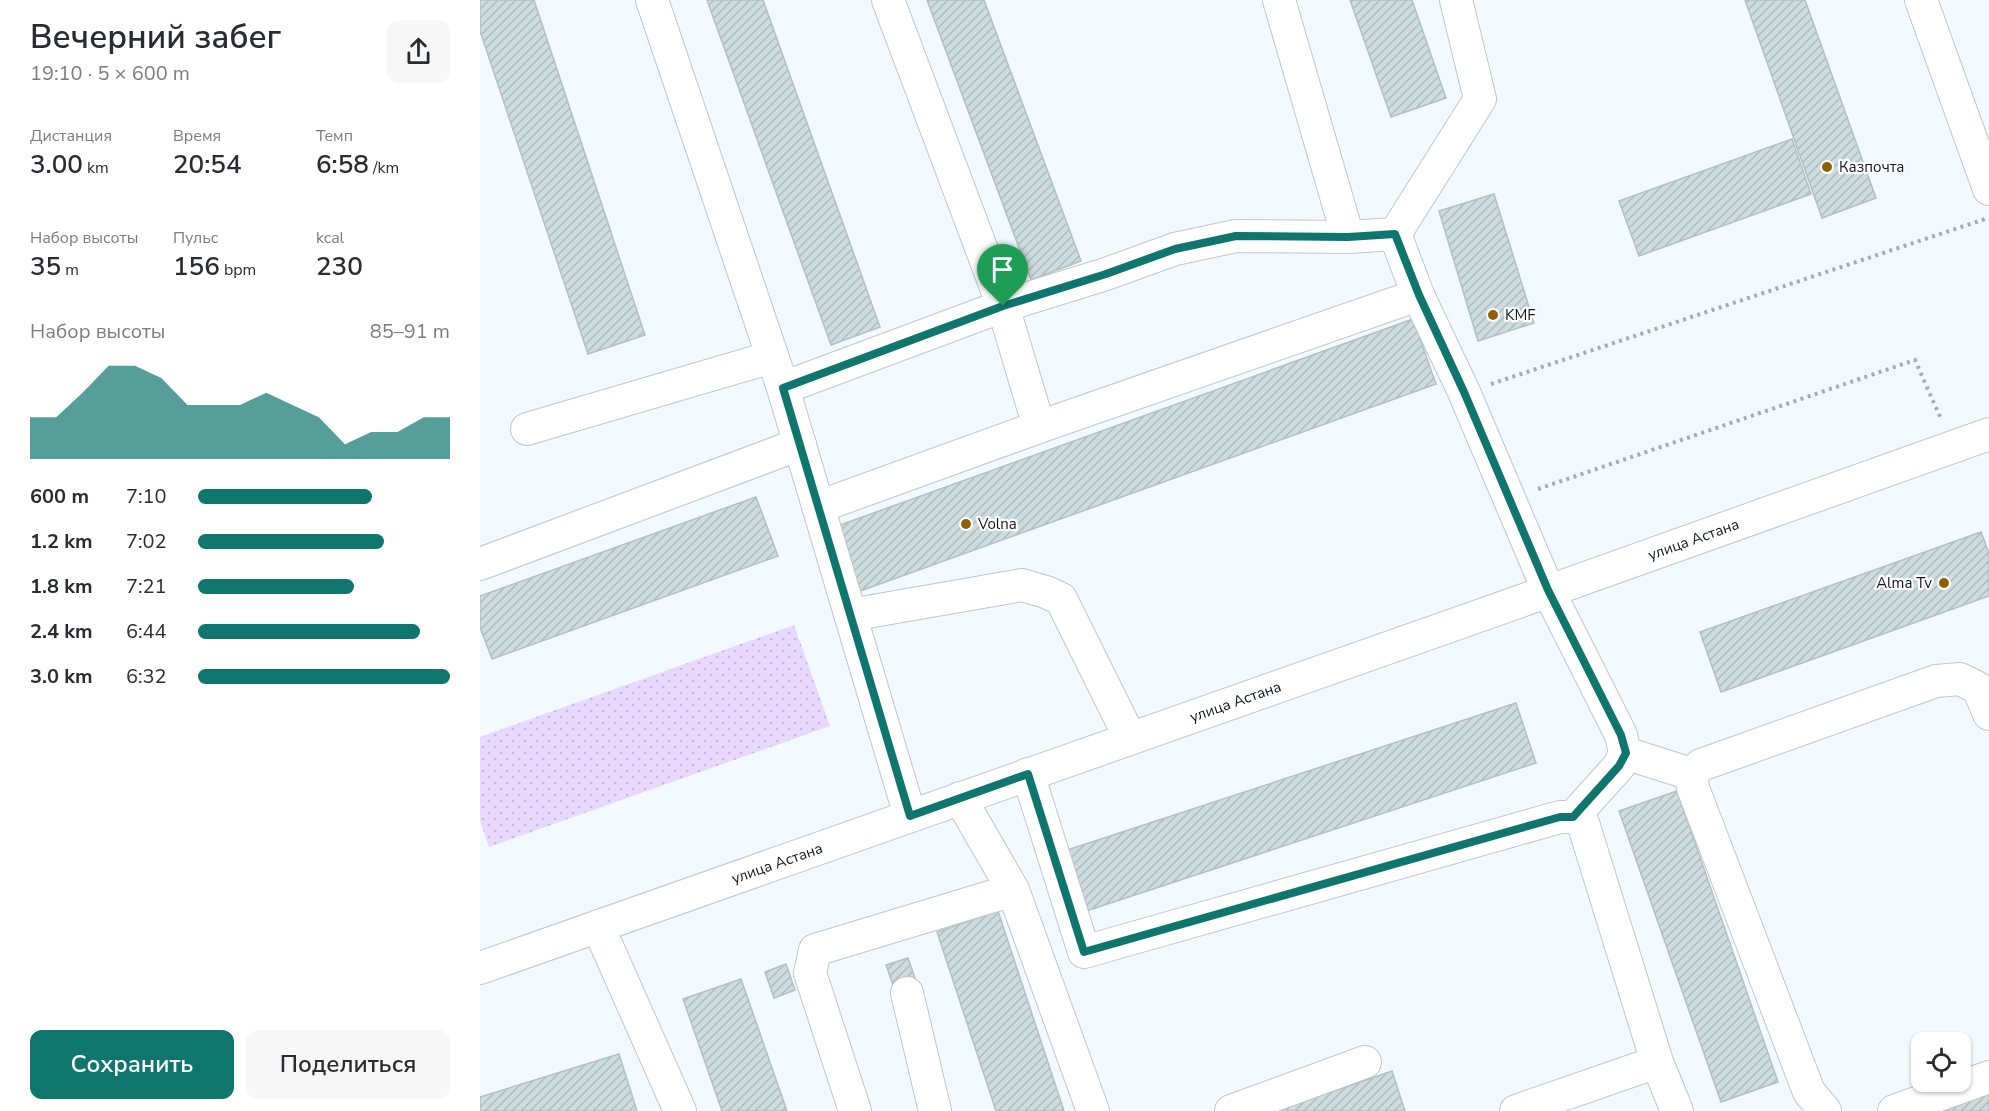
<!DOCTYPE html>
<html lang="ru">
<meta charset="utf-8">
<style>
body{margin:0;font-family:"Nunito Sans",sans-serif;background:#f7f7f7;color:#2b2b33;height:100vh;display:flex;flex-direction:column;font-size:22px;white-space:nowrap}
*{box-sizing:border-box;margin:0}
p{font-size:20px;color:#7c7c81}
.icon{flex:none;width:33px;height:33px;fill:none;stroke:currentColor;stroke-width:2;stroke-linecap:round;stroke-linejoin:round}
.map{position:relative;flex:1;overflow:hidden}
.side{display:flex;flex-direction:column;background:#fff;width:480px}
.side>*{flex:none}
.controls{position:absolute;left:1431px;top:1032px;display:grid;gap:12px}
.controls a{display:grid;place-items:center;width:60px;height:60px;border-radius:12px;background:#fff;box-shadow:0 2px 4px #0004;font-size:30px}
.pin{position:absolute;display:grid;place-items:center;width:51px;height:51px;color:#fff;margin:-62px -26px;border-radius:50% 50% 50% 0;rotate:-45deg;box-shadow:0 0 6px #0007}
.pin .icon{rotate:45deg}
.round{display:grid;place-items:center;flex:none;width:63px;height:63px;border-radius:12px;background:#f7f7f7}
.headline{display:flex;align-items:center;justify-content:space-between;height:102px;padding:0 30px}
h1{font-size:33px;font-weight:600;line-height:45px}
.figures{display:grid;grid-template-columns:repeat(3,1fr);gap:9px;height:102px;padding:6px 30px}
.figures div{display:grid;align-content:center}
.figures b{font-size:26px;font-weight:600}
.figures small{font-size:16px;font-weight:400}
.figures p{font-size:16px}
.chart{height:168px;padding:12px 30px}
.chart p{display:flex;justify-content:space-between}
.chart svg{width:100%;height:108px;margin-top:6px;fill:#0f766e;opacity:.7}
.cta{display:flex;gap:12px;margin-top:auto;padding:12px 30px}
.cta a{flex:1;height:69px;border-radius:12px;background:#0f766e;color:#fff;font-size:24px;font-weight:600;line-height:69px;text-align:center}
.cta a+a{background:#f7f7f7;color:#2b2b33}
ul{padding:0 30px;list-style:none;font-size:20px}
li{display:grid;grid-template-columns:96px 72px 1fr;align-items:center;height:45px}
li i{height:15px;border-radius:8px;background:#0f766e}
main{display:flex;flex:1;min-height:0}
.map>svg:first-child{display:block}
.green{fill:url(#green-dots)}
.building{fill:url(#building-hatch);stroke:#b2c0c2;stroke-width:1.5}
.lines{fill:none;stroke-linecap:round;stroke-linejoin:round}
.minor-casing{stroke:#bdc7cf;stroke-width:34}
.path{stroke:#a5abb0;stroke-width:4;stroke-dasharray:3 4.5;stroke-linecap:butt}
.minor{stroke:#fff;stroke-width:32}
.route-casing{stroke:#fff;stroke-width:12}
.route{stroke:#0f766e;stroke-width:8}
.poi-dot{fill:#8e6108;stroke:#fff;stroke-width:2}
.labels{text-anchor:middle;stroke-width:4.5;stroke-linejoin:round;paint-order:stroke}
.poi-label{font-size:15px;fill:#13171a;stroke:#fff;text-anchor:start}
.street-label{font-size:15px;fill:#13171a;stroke:#fff}
</style>
<main>
<section class="side">
<div class="headline"><div><h1>Вечерний забег</h1><p>19:10 · 5 × 600 m</p></div><a class="round"><svg class="icon" aria-label="share" viewBox="0 0 24 24"><path d="M12 15V3M7 8l5-5 5 5M5 13v7h14v-7"/></svg></a></div>
<div class="figures">
<div><p>Дистанция</p><b>3.00<small> km</small></b></div>
<div><p>Время</p><b>20:54</b></div>
<div><p>Темп</p><b>6:58<small> /km</small></b></div>
</div>
<div class="figures">
<div><p>Набор высоты</p><b>35<small> m</small></b></div>
<div><p>Пульс</p><b>156<small> bpm</small></b></div>
<div><p>kcal</p><b>230</b></div>
</div>
<div class="chart"><p><span>Набор высоты</span>85–91 m</p>
<svg viewBox="0 0 160 44" preserveAspectRatio="none"><path d="M0 44V27L10 27L20 17L30 6L40 6L50 11L60 22L70 22L80 22L90 17L100 22L110 27L120 38L130 33L140 33L150 27L160 27V44z"/></svg>
</div>
<ul>
<li><b>600 m</b>7:10<i style="width:69%"></i></li>
<li><b>1.2 km</b>7:02<i style="width:74%"></i></li>
<li><b>1.8 km</b>7:21<i style="width:62%"></i></li>
<li><b>2.4 km</b>6:44<i style="width:88%"></i></li>
<li><b>3.0 km</b>6:32<i style="width:100%"></i></li>
</ul>
<div class="cta"><a>Сохранить</a><a>Поделиться</a></div>
</section>
<div class="map">
<svg width="1509" height="1111" viewBox="0 0 1509 1111">
<defs>
<pattern id="green-dots" width="8" height="8" patternUnits="userSpaceOnUse" patternTransform="scale(1.5)"><rect width="8" height="8" fill="#e8d8fe"/><path d="M2 2h.1M6 6h.1" fill="none" stroke="#c6b9d9" stroke-width="1.8" stroke-linecap="round"/></pattern>
<pattern id="building-hatch" width="6" height="6" patternUnits="userSpaceOnUse" patternTransform="scale(1.5)"><rect width="6" height="6" fill="#cddcde"/><path d="M-1 1l2-2M0 6l6-6M5 7l2-2" fill="none" stroke="#afbcbe"/></pattern>
</defs>
<rect width="100%" height="100%" fill="#f3faff"/>
<!-- green -->
<path class="green" d="M314,625l36,101 -341,121 -9,-26v-84z"/>
<!-- building -->
<path class="building" d="M0,0h54l111,335 -57,19 -108,-323z
M227,0h56l117,327 -49,18z
M447,0h57l97,261 -50,19z
M870,0h62l34,98 -55,19z
M1265,0h60l71,198 -54,20z
M1312,139l19,55 -172,62 -20,-55z
M1014,194l40,129 -56,18 -39,-130z
M933,319l23,65 -584,210 -23,-65z
M276,497l22,59 -286,103 -12,-32v-31z
M1501,532l8,21v43l-268,96 -21,-60z
M1036,703l20,60 -462,152 -19,-61z
M1197,791l101,291 -57,20 -102,-291z
M518,911l66,200h-68l-59,-179z
M428,958l9,26 -22,7 -9,-26z
M306,964l9,26 -21,8 -9,-26z
M261,979l46,132h-65l-39,-112z
M139,1054l18,57h-157v-14z
M912,1071l13,40h-130z
M1509,1090v21h-57z"/>
<g class="lines">
<!-- minor casing -->
<g class="minor-casing">
<g id="minor">
<path d="M172,0l131,388"/>
<path d="M408,0l115,306 -220,82 127,428"/>
<path d="M799,0l69,237"/>
<path d="M976,0l24,99 -85,135 23,61 46,97 84,198 73,145 4,18 -6,13 -46,51"/>
<path d="M1441,0l68,189"/>
<path d="M915,234l-47,3 -112,-1 -61,13 -69,25 -103,32 36,121 379,-132"/>
<path d="M47,429l245,-72"/>
<path d="M338,507l221,-80"/>
<path d="M0,564l320,-120"/>
<path d="M370,615l172,-30 24,7 15,7 69,139"/>
<path d="M1145,753l66,21"/>
<path d="M548,774l56,178 476,-135h13l10,6 74,239 20,49"/>
<path d="M1211,774l2,14 116,304 16,19"/>
<path d="M1211,774l10,-9 235,-84 24,-2 18,9 11,26"/>
<path d="M480,798l53,92 80,221"/>
<path d="M118,926l82,185"/>
<path id="s1" d="M0,968l1041,-367 468,-167"/>
<path d="M427,993l28,118"/>
<path d="M375,1111l-45,-138 5,-23 198,-60"/>
<path d="M751,1111l134,-49"/>
<path d="M1036,1111l141,-49"/>
<path d="M1414,1111l95,-34"/>
</g>
</g>
<!-- path -->
<path class="path" d="M1011,384l494,-165
M1058,489l377,-129 26,59"/>
<!-- minor -->
<use href="#minor" class="minor"/>
</g>
<g class="lines">
<!-- route casing -->
<g class="route-casing">
<path id="route" d="M915,234l24,61 45,97 84,198 73,145 5,18 -7,13 -46,51h-13l-476,135 -56,-178 -118,42 -127,-428 220,-82 103,-32 69,-25 61,-13 112,1z"/>
</g>
<!-- route -->
<use href="#route" class="route"/>
</g>
<!-- markers -->
<g class="poi-dot">
<circle cx="1347" cy="167" r="6"/>
<circle cx="1013" cy="315" r="6"/>
<circle cx="486" cy="524" r="6"/>
<circle cx="1464" cy="583" r="6"/>
</g>
<g class="labels">
<!-- poi labels -->
<g class="poi-label">
<text x="1359" y="172">Казпочта</text>
<text x="1025" y="320">KMF</text>
<text x="498" y="529">Volna</text>
<text x="1452" y="588" text-anchor="end">Alma Tv</text>
</g>
<!-- street labels -->
<g class="street-label">
<text dy="5" stroke="none"><textPath href="#s1" startOffset="1287">улица Астана</textPath></text>
<text dy="5" stroke="none"><textPath href="#s1" startOffset="801">улица Астана</textPath></text>
<text dy="5" stroke="none"><textPath href="#s1" startOffset="315">улица Астана</textPath></text>
</g>
</g>
</svg>
<div class="controls">
<a><svg class="icon" aria-label="locate" viewBox="0 0 24 24"><circle cx="12" cy="12" r="6"/><path d="M12 2v4M12 18v4M2 12h4M18 12h4"/></svg></a>
</div>
<div class="pin" style="left:523px;top:306px;background:#1e9e55"><svg class="icon" aria-label="arrive" viewBox="0 0 24 24"><path d="M6 21V4h12l-3 4 3 4H6"/></svg></div>
</div>
</main>
